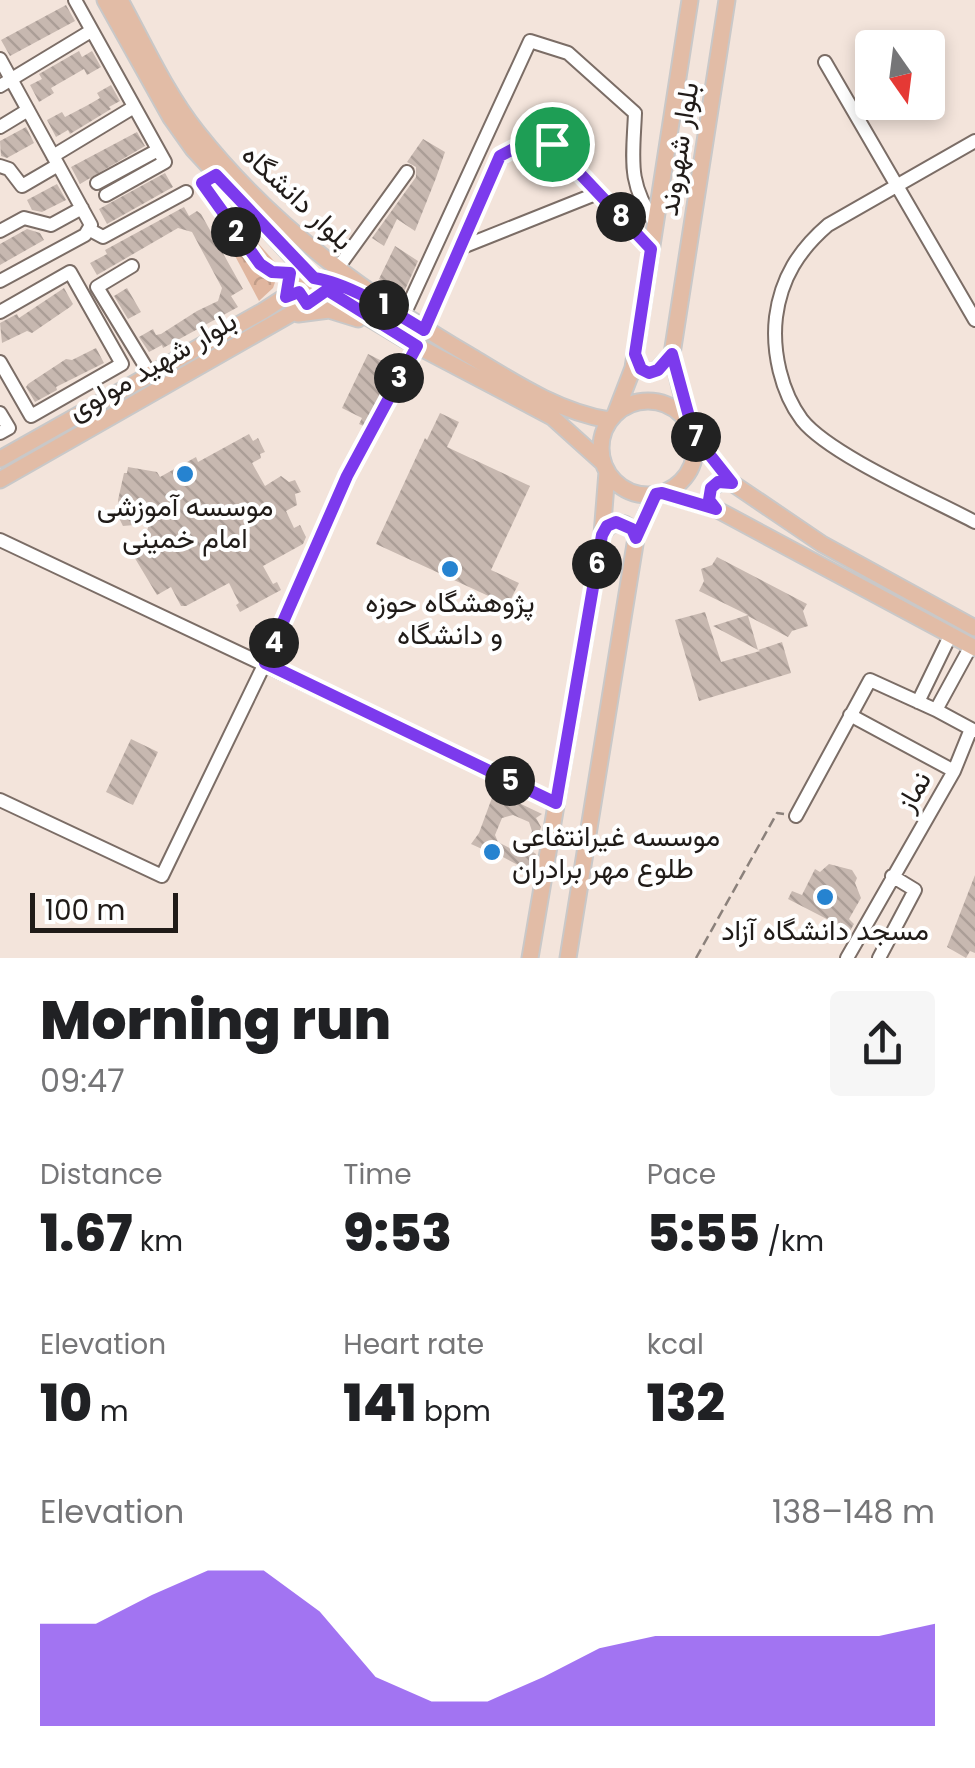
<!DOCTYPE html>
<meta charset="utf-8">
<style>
body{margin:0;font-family:Poppins,Vazirmatn,sans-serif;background:#f6f6f6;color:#202124;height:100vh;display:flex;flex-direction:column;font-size:38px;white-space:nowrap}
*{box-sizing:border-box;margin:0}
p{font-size:32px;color:#757577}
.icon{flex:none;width:55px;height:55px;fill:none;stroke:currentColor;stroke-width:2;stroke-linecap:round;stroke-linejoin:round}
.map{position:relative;height:958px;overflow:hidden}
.details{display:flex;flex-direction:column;background:#fff;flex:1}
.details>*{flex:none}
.needle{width:65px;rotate:166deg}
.fabs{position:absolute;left:855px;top:30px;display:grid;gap:20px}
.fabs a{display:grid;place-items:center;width:90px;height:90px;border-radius:10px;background:#fff;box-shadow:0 5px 15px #0003;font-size:50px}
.scale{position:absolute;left:30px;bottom:25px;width:148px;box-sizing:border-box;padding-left:10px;border:5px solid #201b18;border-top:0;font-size:28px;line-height:35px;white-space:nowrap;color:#201b18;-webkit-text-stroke:8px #fff;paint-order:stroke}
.pin{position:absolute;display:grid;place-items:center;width:85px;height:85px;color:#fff;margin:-42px;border:5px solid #fff;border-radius:50%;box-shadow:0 2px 10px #0007}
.km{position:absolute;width:50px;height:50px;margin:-25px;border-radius:50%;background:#222;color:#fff;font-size:28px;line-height:50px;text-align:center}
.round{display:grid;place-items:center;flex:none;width:105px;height:105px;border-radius:10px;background:#f6f6f6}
.headline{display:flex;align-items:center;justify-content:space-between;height:170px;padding:0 40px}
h1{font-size:55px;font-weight:800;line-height:75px}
.figures{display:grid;grid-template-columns:repeat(3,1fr);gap:15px;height:170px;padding:10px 40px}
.figures div{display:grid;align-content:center}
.figures b{font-size:50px;font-weight:800}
.figures small{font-size:28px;font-weight:400}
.figures p{font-size:28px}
.chart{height:280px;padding:20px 40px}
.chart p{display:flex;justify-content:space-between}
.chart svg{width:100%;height:180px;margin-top:10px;fill:#7c3aed;opacity:.7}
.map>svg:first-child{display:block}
.park{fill:url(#park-crowns)}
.building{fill:url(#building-back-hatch);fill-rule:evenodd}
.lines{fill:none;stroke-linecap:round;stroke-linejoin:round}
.minor-casing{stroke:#7b6d66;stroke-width:16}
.major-casing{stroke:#c9c8c8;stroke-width:19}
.path{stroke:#8b817b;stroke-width:2.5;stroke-dasharray:10 5;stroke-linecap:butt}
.minor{stroke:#fff;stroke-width:12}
.major{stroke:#e2bca6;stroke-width:15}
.route-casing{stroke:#fff;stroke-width:20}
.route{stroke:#7c3aed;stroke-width:12}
.poi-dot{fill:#2683d0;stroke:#fff;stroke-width:4}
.labels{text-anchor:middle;stroke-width:8;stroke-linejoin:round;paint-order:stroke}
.street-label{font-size:28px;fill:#201b18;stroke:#fff}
.poi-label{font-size:28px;fill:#201b18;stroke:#fff}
</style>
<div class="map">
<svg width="975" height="958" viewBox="0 0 975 958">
<defs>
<pattern id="park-crowns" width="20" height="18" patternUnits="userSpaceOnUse" patternTransform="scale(2.5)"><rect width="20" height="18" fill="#e0b69f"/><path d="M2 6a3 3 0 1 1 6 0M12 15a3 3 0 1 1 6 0" fill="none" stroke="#c09c88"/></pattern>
<pattern id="building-back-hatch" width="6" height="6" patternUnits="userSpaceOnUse" patternTransform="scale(2.5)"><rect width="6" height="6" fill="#c7b8b0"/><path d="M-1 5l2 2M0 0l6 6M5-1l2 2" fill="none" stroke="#ab9e97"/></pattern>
</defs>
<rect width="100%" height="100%" fill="#f3e4db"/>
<!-- park -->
<path class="park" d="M207,185l73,83 -7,20 -14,13 -59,-111z"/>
<!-- building -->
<path class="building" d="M66,5l9,16 -65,35 -9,-16z
M79,51l3,6 10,-6 9,16 -14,8 -3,-6 -33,19 3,5 -15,9 -9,-17 12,-6 -3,-5z
M111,85l9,16 -11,6 2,2 -41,25 -2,-4 -12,7 -9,-17 15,-8 3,5 23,-12 12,-7 -3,-5z
M26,127l8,16 -27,15 -6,-2 -1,-15z
M137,132l8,14 -65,38 -9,-17z
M423,139l22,13 -9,26 -21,53 -18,-12 -13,27 -12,-8 44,-61v-10l-9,-5z
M165,173l8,14 -66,37 -8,-15z
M57,184l9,16 -24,12 -10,-2 -5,-10z
M184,207l5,9 8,-5 4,3 42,75 -12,7 7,11 -75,41 -1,-3 -13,7 -10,-15 14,-8 3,6 5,-1 36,-23 21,-10 4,-13 -30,-56 -14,-4 -81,47 -7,-12 17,-9 -2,-4z
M27,229l13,4 4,7 -44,25v-21z
M395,246l23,15 -14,31 -25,-13z
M64,288l9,16 -3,3 -38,26 -5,-2 -25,12 -2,-20 17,-9 2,4z
M127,288l14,24 -13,7 -14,-23z
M96,348l8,15 -48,24 1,3 -22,12 -9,-15 2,-3 38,-25 6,1z
M368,354l16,8 -3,7 12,6 -25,53 -9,-4 3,-6 -20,-10z
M440,413l19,9 -12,25 83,39 -39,84 28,13 -11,22 -132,-61 49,-106 2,2z
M249,434l4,7 5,-3 7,14 -5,2 1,4 -9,5 13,23 16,-10 8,6 6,-2 6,12 -6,2 2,11 -11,6 8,17 6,-3 6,12 -3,7 -40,22 10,18 4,-2 4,8 -41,22 -4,-7 3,-2 -10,-20 -43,23h-5l-10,-19 -14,8 -24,-40 21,-12 -7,-12 4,-14 -17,8 -11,1 -6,-12 3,-2 -2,-12 6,-27h3l1,-6 29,5 3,5 36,-20 2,5z
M717,557l90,47 -4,7 5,15 -16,5 -4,6 -40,-21 10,34 24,-8 9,31 -92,28 -24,-81 30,-8 16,50 39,-11 -47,-25 35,-11 -49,-24 5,-10 -3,-12 11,-4z
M131,739l27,13 -25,53 -27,-13z
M493,795h9l40,19 -6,4 5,9 -8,25 3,2 -3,19 -51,-27v3l-11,-5 8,-11zM513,815l16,7 3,9 -7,17 -10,3 -17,-9 -3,-7 7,-17z
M829,864l23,6 5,8 -2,5 6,15 -12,21 5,5 -4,7 -62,-32 4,-8 10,4 13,-26 5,3z
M975,875v78l-5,-2 -4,7 -19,-11z"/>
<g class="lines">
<!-- minor casing -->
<g class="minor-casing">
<path id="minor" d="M75,0l90,162 -59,33
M0,59l91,166 -6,10 -85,46
M825,62l150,258
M0,86l91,-55
M0,127l28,-17
M975,141l-147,84c-29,25 -47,53 -52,92 -4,34 5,75 26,103 28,35 130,79 173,102
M53,156l81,-49
M0,166l9,3 13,17 36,-21
M97,183l61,-33
M90,230l13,7 83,-45
M0,231l24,-13 27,7 31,-17
M460,248l138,-55
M132,266l-35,21 53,87
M337,269l70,-97
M0,312l70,-40 52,92 -91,52 -31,-54
M403,317l127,-276 38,12 67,60c-2,47 -8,69 20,110
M425,330l75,-174 29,-15 24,3 98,105
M0,413l9,15 -9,5
M0,540l557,263
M971,646l-35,64 39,21
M918,702l33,-68
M850,715l104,56
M0,800l162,76 103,-213 82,-188
M796,816l74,-136 66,30
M847,958l107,-187 17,-42
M879,958l36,-68 -23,-14"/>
</g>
<!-- major casing -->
<g class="major-casing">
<path id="major" d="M105,0l66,118 22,31 115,125 31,26 65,39 148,78 50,45
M120,0c24,44 46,93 77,132 75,95 171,164 275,225 43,26 87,55 137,63
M298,314l31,-4 29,9
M635,354l6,15 8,4 9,-4 14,-15
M601 448a47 47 0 1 1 94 0a47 47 0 1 1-94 0Z
M616,412l17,-44 57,-368
M689,424l-17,-70 55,-354
M694,435l38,48 90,61 153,84
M0,459l263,-148 51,-33 13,2 32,16
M0,480l289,-165 38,-26
M661,493l55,16 259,139
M716,509l-7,-10 2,-11 12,-7 9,2
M602,535c10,-17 27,-16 34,3
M530,958l72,-423 5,-63
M568,958l68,-420 19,-44"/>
</g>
<!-- path -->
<path class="path" d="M201,183l60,81 12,8 18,3
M353,464l58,-107
M696,958l81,-145 7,1"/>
<!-- minor -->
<use href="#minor" class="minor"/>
<!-- major -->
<use href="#major" class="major"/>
</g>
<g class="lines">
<!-- route casing -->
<g class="route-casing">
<path id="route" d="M529,141l23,3 99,105 -16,105 6,15 8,4 9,-3 14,-16 22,81 38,48 -14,-1 -7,6 -2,12 7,9 -54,-16 -6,1 -20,44 -4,-9 -16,-7 -9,4 -5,9 -46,268 -291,-140 82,-187 70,-130 -90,-56 -20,14 -8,-12 -13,5 4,-24 -18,-1 -12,-8 -58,-81 14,-8 98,103c34,5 80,34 110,52l76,-174z"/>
</g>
<!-- route -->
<use href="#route" class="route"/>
</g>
<!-- markers -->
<g class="poi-dot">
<circle cx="185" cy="474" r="10"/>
<circle cx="450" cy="569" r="10"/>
<circle cx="492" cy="852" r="10"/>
<circle cx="825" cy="897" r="10"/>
</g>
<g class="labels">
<!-- street labels -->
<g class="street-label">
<text transform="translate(678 149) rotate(-81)" y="10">بلوار شهروند</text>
<text transform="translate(298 197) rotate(43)" y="10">بلوار دانشگاه</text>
<text transform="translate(152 365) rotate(-30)" y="10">بلوار شهید مولوی</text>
<text transform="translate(913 791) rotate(-60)" y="10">نماز</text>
</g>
<!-- poi labels -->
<g class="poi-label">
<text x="185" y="516">موسسه آموزشی<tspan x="185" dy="32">امام خمینی</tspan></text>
<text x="450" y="612">پژوهشگاه حوزه<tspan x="450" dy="32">و دانشگاه</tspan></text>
<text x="512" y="846" text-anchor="start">موسسه غیرانتفاعی<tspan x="512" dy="32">طلوع مهر برادران</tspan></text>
<text x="825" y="940">مسجد دانشگاه آزاد</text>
</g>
</g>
</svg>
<div class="fabs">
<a><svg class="needle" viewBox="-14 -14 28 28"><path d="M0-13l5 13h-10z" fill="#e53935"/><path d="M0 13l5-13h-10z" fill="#757577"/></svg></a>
</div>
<div class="scale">100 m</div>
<div class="pin" style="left:552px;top:144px;background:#1e9e55"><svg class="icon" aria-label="arrive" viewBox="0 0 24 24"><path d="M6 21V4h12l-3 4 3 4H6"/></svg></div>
<b class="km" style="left:384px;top:305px">1</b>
<b class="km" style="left:236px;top:232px">2</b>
<b class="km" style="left:399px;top:378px">3</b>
<b class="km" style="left:274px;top:643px">4</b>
<b class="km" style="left:510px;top:781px">5</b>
<b class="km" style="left:597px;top:564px">6</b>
<b class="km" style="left:696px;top:437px">7</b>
<b class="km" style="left:621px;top:217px">8</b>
</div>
<section class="details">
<div class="headline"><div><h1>Morning run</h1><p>09:47</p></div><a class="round"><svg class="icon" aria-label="share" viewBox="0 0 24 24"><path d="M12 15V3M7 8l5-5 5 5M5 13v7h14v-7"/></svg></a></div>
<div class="figures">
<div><p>Distance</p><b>1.67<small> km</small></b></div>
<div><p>Time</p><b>9:53</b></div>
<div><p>Pace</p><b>5:55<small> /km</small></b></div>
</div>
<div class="figures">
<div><p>Elevation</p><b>10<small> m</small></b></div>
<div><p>Heart rate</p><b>141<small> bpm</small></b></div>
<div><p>kcal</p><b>132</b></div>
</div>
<div class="chart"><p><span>Elevation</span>138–148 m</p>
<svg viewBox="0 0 160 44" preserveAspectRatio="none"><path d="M0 44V19L10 19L20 12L30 6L40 6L50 16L60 32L70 38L80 38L90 32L100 25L110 22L120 22L130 22L140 22L150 22L160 19V44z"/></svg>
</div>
</section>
